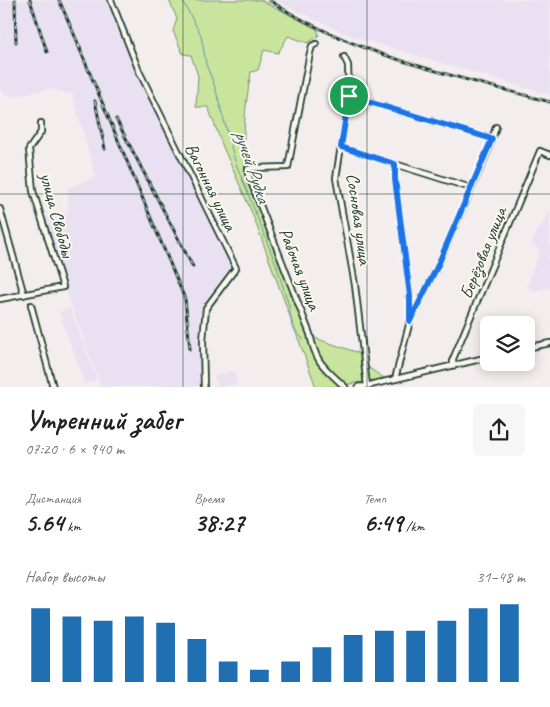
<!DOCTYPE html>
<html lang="ru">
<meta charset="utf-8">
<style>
body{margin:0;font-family:Caveat,sans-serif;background:#f6f6f6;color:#222;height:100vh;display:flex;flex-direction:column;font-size:19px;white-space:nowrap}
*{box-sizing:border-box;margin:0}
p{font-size:16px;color:#767676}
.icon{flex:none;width:28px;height:28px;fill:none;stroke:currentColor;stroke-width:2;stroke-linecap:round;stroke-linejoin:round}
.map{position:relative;height:387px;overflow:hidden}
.drawer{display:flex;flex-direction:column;background:#fff;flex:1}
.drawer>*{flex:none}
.controls{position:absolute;left:480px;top:316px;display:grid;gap:10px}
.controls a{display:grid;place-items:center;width:55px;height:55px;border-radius:8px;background:#fff;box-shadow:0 2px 12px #0003;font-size:25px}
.pin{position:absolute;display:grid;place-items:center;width:42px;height:42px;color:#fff;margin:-21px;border:2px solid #fff;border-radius:50%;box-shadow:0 1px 5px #0007}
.round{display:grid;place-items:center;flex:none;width:52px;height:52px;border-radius:8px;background:#f6f6f6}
.overview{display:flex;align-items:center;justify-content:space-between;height:85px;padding:0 25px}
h1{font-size:28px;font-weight:700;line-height:38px}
.metrics{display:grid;grid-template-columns:repeat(3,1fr);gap:8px;height:85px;padding:5px 25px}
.metrics div{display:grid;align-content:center}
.metrics b{font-size:25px;font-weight:700}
.metrics small{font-size:14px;font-weight:400}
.metrics p{font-size:14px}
.chart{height:140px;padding:10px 25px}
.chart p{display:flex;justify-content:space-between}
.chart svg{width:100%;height:90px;margin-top:5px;stroke:#1f6fb2;stroke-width:6}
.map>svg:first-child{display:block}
.built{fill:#e9e1f1}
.green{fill:#c9e59d;stroke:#749168}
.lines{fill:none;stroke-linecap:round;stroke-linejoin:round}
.stream{stroke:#6990a8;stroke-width:1}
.minor-casing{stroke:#1f3d34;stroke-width:8}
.major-casing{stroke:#1f3d34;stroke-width:9}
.minor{stroke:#fbf7ec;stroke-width:4.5}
.major{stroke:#fbf7ec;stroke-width:5.5}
.rail-casing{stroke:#1f3d34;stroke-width:3}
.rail{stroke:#fbf7ec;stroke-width:1;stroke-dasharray:4;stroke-linecap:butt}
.route-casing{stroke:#fff;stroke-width:10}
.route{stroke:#1a73e8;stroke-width:6}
.grid{fill:none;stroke:#1f3d34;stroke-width:1;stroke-opacity:0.55}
.labels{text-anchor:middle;stroke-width:4;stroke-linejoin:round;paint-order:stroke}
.street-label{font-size:18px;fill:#1f3d34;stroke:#fbf7ec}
.water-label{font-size:19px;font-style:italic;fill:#38595b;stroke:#fbf7ec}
</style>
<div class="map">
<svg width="550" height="387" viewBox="0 0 550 387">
<rect width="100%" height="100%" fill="#f3edee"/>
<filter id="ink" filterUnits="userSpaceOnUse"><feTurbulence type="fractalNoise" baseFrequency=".02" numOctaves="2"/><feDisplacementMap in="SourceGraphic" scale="10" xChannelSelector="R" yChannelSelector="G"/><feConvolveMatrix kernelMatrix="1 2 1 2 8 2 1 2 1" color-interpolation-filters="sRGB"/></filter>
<g filter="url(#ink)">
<!-- built -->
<path class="built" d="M0,0h111l28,72 96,196 -30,40 -3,32 4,46 -105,1 -34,-93 -21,-76 22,-7v-24l28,-10 -24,-83 -25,-5 -34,8 -13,-7z
M274,0h276v95l-199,-59z
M550,210v49l-8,-6 8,8v27l-16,3 -7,-5 13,-35 -9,-8z
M70,308l27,72 -12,4 -26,-72z
M234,371l4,13 -21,3 -2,-11z"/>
<!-- green -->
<path class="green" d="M169,0h92l56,29 2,6 -11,8 -20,-7 -10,17 -14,-3 -6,20 -7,2c-6,35 -10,71 -5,106l63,158 50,17 10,15 15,10 -51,9h-17l-64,-174 -29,-66 -15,-40h-12l2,-31 -7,-21 -8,-1 -10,-23 4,-12z"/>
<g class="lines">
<!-- stream -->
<path class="stream" d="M182,0l19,35 5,29 9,23 20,74 42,106 12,39 3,21 11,12"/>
<!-- minor casing -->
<g class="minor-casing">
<path id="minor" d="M111,0l28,71 97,197 -30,40 -3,32 1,47
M316,44l-4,2 -2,7 -22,114 -36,1 -4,1v5l62,160c6,30 14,33 35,53
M344,57l4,8 1,31 -13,82 19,107 12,101
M349,96l143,43
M341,147l130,41
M395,164v15l15,117v23
M0,209l24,86
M0,299l63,-12 -30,-96 -4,-42 12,-17v-9
M31,305l22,82
M526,348l24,-5
M453,365v-6l87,-208 10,4
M395,379l15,-58 27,-54 51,-116 8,-24
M366,386l123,-29"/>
</g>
<!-- major casing -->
<g class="major-casing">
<path id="major" d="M359,387h4"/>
</g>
<!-- minor -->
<use href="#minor" class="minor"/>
<!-- major -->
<use href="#major" class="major"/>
<!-- rail casing -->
<g class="rail-casing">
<path id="rail" d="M15,0l1,42
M30,0l17,52
M59,0l22,50
M269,0c83,55 187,76 281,102
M78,45l107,254 5,50
M95,101l10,48
M116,119l77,148"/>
</g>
<!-- rail -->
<use href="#rail" class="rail"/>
</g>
</g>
<g class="lines" filter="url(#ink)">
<!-- route casing -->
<g class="route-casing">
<path id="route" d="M349,96l143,43 -55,128 -27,54v-25l-15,-117v-15l-54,-17z"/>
</g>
<!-- route -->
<use href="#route" class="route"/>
</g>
<!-- grid -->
<path class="grid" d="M183,0v387M367,0v387M0,194h550"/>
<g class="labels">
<!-- street labels -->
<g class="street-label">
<text transform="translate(211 187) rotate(64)" y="6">Вагонная улица</text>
<text transform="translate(57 215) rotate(75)" y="6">улица Свободы</text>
<text transform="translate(359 219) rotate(82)" y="6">Сосновая улица</text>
<text transform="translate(483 253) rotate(-68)" y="6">Берёзовая улица</text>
<text transform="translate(300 269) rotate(69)" y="6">Рабочая улица</text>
</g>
<!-- water labels -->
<g class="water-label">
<text transform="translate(253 166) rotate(71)" y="7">ручей Рудка</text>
</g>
</g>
</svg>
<div class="controls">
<a><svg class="icon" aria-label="layers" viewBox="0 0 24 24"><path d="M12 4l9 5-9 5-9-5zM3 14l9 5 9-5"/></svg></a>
</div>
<div class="pin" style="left:349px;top:96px;background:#1e9e55"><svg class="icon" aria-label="arrive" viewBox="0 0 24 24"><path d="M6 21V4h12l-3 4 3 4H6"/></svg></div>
</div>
<section class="drawer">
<div class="overview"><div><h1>Утренний забег</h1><p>07:20 · 6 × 940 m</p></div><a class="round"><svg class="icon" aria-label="share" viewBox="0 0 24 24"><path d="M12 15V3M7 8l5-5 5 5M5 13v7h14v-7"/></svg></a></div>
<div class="metrics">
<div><p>Дистанция</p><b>5.64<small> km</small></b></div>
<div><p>Время</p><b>38:27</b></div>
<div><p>Темп</p><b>6:49<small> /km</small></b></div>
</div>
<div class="chart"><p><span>Набор высоты</span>31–48 m</p>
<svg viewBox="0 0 160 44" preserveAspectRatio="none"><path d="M5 44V8M15 44V12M25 44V14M35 44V12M45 44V15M55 44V23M65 44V34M75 44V38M85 44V34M95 44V27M105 44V21M115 44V19M125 44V19M135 44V14M145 44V8M155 44V6"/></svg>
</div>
</section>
